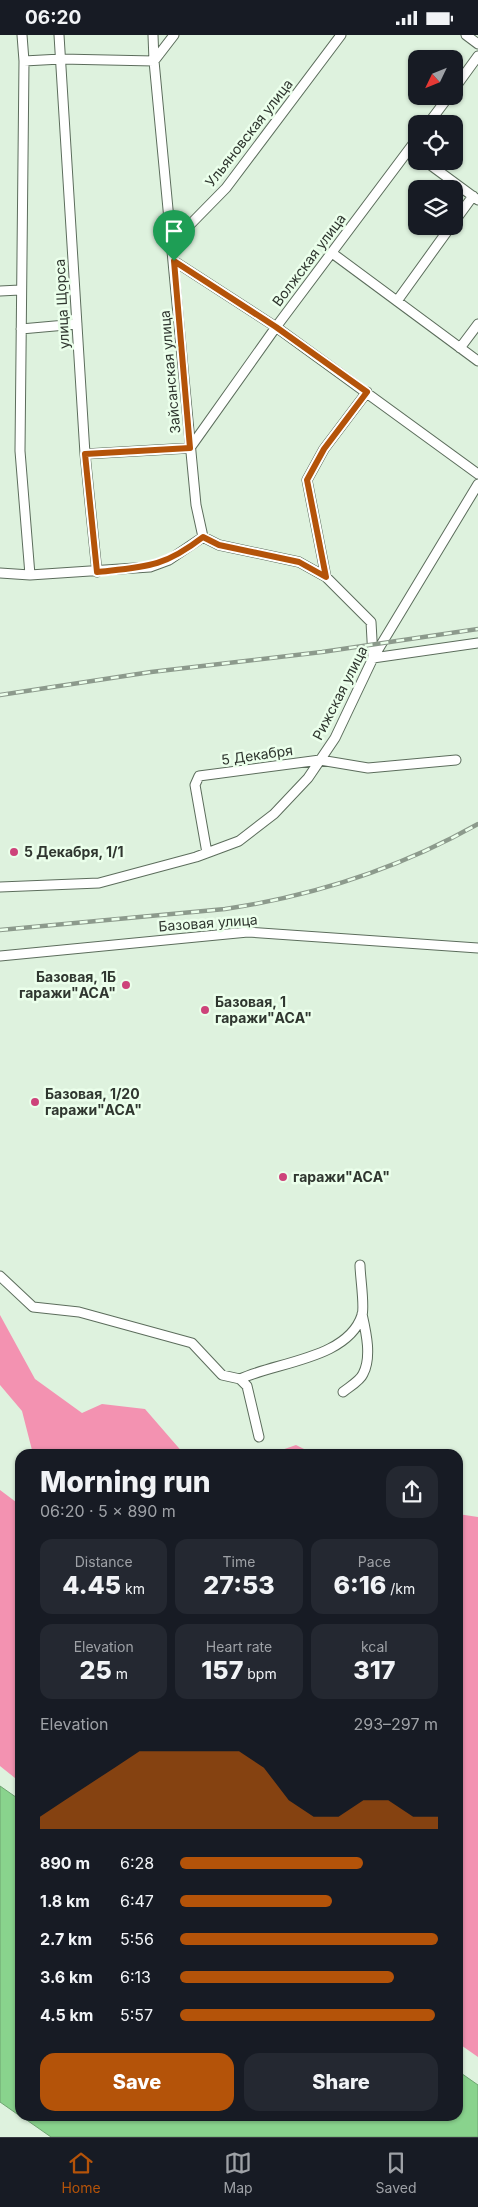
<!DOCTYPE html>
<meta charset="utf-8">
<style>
body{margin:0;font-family:Inter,sans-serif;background:#242831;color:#f1f3f6;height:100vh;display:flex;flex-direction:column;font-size:19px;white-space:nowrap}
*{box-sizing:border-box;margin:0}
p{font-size:16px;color:#9ea1a6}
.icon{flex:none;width:28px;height:28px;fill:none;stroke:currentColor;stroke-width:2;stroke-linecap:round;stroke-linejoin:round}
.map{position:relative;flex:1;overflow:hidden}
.drawer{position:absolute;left:15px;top:1414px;width:448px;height:672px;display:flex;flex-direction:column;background:#171b24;border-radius:15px;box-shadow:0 1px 4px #0004}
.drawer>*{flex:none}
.needle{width:32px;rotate:227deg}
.tools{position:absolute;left:408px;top:15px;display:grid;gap:10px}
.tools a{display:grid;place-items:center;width:55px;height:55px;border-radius:10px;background:#171b24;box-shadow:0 1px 4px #0004;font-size:25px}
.pin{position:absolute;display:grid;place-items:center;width:42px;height:42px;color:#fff;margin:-51px -21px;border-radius:50% 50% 50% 0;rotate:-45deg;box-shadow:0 0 5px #0007}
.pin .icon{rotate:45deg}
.round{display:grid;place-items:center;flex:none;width:52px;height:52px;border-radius:15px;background:#242831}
.summary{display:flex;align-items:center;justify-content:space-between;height:85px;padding:0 25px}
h1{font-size:28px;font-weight:800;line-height:38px}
.metrics{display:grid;grid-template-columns:repeat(3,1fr);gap:8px;height:85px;padding:5px 25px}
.metrics div{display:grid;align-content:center;border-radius:12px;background:#242831;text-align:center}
.metrics b{font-size:25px;font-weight:800}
.metrics small{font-size:14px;font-weight:400}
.metrics p{font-size:14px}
.chart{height:140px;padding:10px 25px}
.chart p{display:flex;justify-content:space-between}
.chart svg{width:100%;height:90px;margin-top:5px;fill:#b45309;opacity:.7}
.action{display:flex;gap:10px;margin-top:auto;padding:10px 25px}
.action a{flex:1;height:58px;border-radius:15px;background:#b45309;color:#fff;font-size:20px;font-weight:800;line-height:58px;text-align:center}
.action a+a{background:#242831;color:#f1f3f6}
ul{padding:0 25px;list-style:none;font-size:16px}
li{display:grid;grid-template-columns:80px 60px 1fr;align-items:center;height:38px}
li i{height:12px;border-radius:6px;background:#b45309}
.status{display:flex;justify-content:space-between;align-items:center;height:35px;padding:0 25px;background:#171b24;direction:ltr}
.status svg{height:14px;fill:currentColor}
.tabs{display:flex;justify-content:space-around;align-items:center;height:70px;border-top:1px solid #363941;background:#171b24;font-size:14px;color:#9ea1a6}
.tabs a{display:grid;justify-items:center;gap:2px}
.tabs .selected{color:#b45309}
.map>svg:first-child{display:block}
.forest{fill:#f392b1}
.water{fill:#89d38d;stroke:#6ea471}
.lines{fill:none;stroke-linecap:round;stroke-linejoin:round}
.street-casing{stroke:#5c6d5c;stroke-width:11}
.street{stroke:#fff;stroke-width:9}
.rail-casing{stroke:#8c9a8c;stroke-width:4.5}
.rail{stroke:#ebffeb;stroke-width:2.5;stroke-dasharray:8;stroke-linecap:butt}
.route-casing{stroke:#fff;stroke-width:10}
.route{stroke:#b45309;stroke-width:6}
.poi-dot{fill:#cd437a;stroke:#ebffeb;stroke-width:2}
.labels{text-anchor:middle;stroke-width:5;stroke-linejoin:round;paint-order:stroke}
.street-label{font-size:14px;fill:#2f362f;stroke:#ebffeb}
.poi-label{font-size:14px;font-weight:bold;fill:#2f362f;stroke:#ebffeb;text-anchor:start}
</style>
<div class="status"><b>06:20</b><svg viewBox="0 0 49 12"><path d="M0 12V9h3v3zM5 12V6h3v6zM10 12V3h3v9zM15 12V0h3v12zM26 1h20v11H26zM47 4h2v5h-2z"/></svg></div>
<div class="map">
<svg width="478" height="2102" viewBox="0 0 478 2102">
<rect width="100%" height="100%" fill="#def2de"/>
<!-- forest -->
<path class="forest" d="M0,1280l35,64 47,34 20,-9 43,5 39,45h-151l-11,-43 -22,-26z
M296,1410l18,9h-44z
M0,1455l20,15v277l-20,-16z
M458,1479l20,3v540l-20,-14z"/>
<!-- water -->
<path class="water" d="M0,1751l20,14v316l-20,-14z
M458,2036l20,14v52h-427l-30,-21h437z"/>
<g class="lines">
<!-- street casing -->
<g class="street-casing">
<path id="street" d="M22,0l2,26 -4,390 10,124
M59,0l26,419 12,118
M153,0l1,26 42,444 7,32 16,8 80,17 27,15 45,45 2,36 105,-15
M466,0l12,9
M24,26l37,-2 93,2 20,-26
M454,54l24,-33
M428,89l21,-28
M425,126l53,39
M454,187l19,-26
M172,208l54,-55 115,-153
M332,218l146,108
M174,226l102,66 202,147
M0,256l20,-1
M397,266l54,-75
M21,294l56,-5
M460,313l18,-24
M85,419l105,-6 86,-121 140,-187
M0,538l30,2 120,-8 19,-7 34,-23
M326,542l-19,-97 17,-31 43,-57
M207,818l-12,-68 4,-9 121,-16 48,8 88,-8
M0,852l99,-4 97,-26 43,-16 35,-27 34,-36 27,-40 38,-80 105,-174
M0,921l248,-24 230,16
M0,1241l33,31 46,5 113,31 30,32 18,4 7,7 12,51
M240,1344c36,-17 108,-20 122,-64 3,-8 -2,-39 -2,-50
M343,1357c6,-5 17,-11 20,-18 9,-17 3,-42 -1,-60"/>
</g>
<!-- street -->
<use href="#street" class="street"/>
<!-- rail casing -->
<g class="rail-casing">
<path id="rail" d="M0,660l151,-23 171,-20 156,-23
M0,895l225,-21c88,-13 175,-41 253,-85"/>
</g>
<!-- rail -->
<use href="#rail" class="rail"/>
</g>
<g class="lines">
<!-- route casing -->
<g class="route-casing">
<path id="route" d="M174,226l102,66 91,65 -43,57 -17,31 19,97 -27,-15 -80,-17 -16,-8c-40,31 -58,30 -106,35l-12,-118 105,-6z"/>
</g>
<!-- route -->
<use href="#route" class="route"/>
</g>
<!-- markers -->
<g class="poi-dot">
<circle cx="14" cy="817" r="5"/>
<circle cx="126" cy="950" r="5"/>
<circle cx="205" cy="975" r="5"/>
<circle cx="35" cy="1067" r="5"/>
<circle cx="283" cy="1142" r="5"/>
</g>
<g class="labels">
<!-- street labels -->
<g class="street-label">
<text transform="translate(249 98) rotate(-52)" y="5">Ульяновская улица</text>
<text transform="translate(309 225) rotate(-53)" y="5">Волжская улица</text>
<text transform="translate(62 269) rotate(-93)" y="5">улица Щорса</text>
<text transform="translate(170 337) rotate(-95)" y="5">Зайсанская улица</text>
<text transform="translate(340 658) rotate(-63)" y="5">Рижская улица</text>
<text transform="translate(257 720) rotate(-8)" y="5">5 Декабря</text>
<text transform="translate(208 888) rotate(-4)" y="5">Базовая улица</text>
</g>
<!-- poi labels -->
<g class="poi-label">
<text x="24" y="822">5 Декабря, 1/1</text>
<text x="116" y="947" text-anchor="end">Базовая, 1Б<tspan x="116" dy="16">гаражи"ACА"</tspan></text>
<text x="215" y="972">Базовая, 1<tspan x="215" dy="16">гаражи"ACА"</tspan></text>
<text x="45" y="1064">Базовая, 1/20<tspan x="45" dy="16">гаражи"ACА"</tspan></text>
<text x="293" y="1147">гаражи"ACА"</text>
</g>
</g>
</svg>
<div class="tools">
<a><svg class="needle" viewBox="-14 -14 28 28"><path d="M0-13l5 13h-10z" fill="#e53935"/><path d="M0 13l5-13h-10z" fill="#9ea1a6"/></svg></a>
<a><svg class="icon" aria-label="locate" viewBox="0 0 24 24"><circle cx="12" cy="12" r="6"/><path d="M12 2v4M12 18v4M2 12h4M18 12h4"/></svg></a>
<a><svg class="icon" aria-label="layers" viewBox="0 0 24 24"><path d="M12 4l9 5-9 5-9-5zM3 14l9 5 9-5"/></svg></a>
</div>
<div class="pin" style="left:174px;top:226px;background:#1e9e55"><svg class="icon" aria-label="arrive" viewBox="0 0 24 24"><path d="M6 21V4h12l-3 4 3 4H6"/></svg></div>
<section class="drawer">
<div class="summary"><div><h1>Morning run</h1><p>06:20 · 5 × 890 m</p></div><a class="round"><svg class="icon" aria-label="share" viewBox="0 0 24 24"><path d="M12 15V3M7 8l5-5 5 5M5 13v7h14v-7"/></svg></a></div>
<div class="metrics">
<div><p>Distance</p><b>4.45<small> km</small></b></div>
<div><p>Time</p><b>27:53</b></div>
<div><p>Pace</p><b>6:16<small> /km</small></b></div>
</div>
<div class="metrics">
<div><p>Elevation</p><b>25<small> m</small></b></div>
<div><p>Heart rate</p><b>157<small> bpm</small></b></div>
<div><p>kcal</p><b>317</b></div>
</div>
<div class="chart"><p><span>Elevation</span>293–297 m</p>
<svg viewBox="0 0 160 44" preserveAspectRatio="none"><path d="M0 44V38L10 30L20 22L30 14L40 6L50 6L60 6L70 6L80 6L90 14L100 30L110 38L120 38L130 30L140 30L150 38L160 38V44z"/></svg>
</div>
<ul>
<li><b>890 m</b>6:28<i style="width:71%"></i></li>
<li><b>1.8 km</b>6:47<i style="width:59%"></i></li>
<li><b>2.7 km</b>5:56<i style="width:100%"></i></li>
<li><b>3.6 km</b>6:13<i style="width:83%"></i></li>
<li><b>4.5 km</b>5:57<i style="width:99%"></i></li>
</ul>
<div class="action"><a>Save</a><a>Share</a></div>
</section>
</div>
<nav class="tabs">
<a class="selected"><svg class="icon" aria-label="home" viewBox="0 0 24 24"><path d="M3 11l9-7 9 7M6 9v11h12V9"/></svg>Home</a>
<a><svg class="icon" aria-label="map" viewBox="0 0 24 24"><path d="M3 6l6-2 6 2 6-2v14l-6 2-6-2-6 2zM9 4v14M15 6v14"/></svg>Map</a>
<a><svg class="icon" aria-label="saved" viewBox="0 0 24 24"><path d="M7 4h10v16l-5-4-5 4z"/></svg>Saved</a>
</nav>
